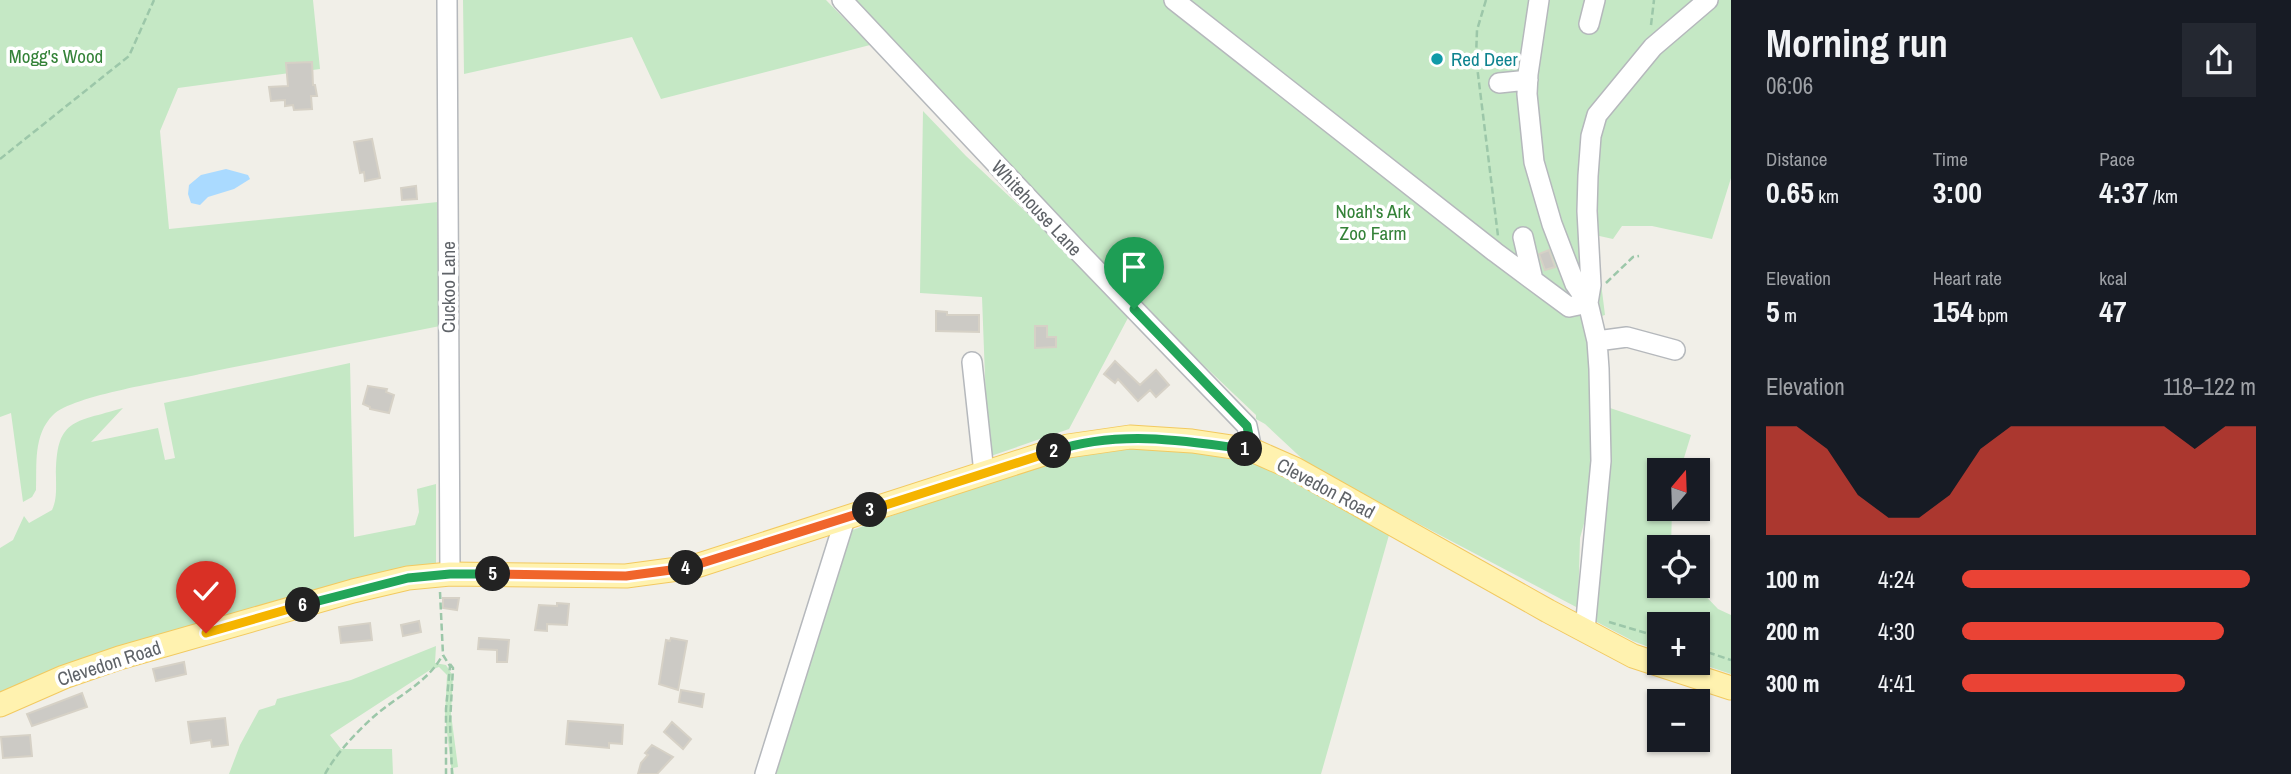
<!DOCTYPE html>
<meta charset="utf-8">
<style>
body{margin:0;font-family:"Archivo Narrow",sans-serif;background:#242831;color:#f1f3f6;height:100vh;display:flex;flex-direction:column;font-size:26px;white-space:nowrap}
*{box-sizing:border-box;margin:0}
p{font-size:23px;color:#9ea1a6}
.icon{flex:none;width:38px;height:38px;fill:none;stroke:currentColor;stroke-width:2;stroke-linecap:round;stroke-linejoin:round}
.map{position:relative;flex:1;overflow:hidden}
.sheet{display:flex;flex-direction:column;background:#171b24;width:560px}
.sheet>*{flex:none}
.needle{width:46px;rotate:19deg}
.controls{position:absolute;left:1647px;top:458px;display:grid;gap:14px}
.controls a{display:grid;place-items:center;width:63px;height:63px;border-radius:0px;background:#171b24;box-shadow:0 2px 5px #0004;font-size:35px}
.pin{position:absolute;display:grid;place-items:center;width:60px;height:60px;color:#fff;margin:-72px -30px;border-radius:50% 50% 50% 0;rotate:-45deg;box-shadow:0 0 7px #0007}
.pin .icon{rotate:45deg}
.km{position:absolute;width:35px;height:35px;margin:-18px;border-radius:50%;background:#222;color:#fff;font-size:19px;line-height:35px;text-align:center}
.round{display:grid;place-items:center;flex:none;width:74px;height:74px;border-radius:0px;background:#242831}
.head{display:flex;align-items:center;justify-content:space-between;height:119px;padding:0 35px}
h1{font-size:38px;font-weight:700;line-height:52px}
.metrics{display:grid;grid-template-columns:repeat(3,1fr);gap:10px;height:119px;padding:7px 35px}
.metrics div{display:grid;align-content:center}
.metrics b{font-size:30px;font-weight:700}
.metrics small{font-size:19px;font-weight:400}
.metrics p{font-size:19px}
.chart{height:196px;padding:14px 35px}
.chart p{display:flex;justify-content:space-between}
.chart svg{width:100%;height:126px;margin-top:7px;fill:#ea4335;opacity:.7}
ul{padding:0 35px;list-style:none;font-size:23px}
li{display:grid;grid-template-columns:112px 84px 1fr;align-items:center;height:52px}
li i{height:18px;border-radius:9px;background:#ea4335}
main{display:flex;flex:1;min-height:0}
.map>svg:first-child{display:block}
.green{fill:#c5e8c5}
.water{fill:#aadaff}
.building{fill:#cccac5;stroke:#d6d1c6;stroke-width:2}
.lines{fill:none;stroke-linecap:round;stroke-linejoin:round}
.minor-casing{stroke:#b5b8bc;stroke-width:22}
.major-casing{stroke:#f2c960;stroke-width:25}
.path{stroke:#9cc7a9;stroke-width:2.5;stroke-dasharray:7 3.5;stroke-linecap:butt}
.minor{stroke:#fff;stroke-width:19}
.major{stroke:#fff2af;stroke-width:23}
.split-1-casing{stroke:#fff;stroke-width:14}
.split-2-casing{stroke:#fff;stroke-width:14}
.split-3-casing{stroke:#fff;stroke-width:14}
.split-4-casing{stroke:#fff;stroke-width:14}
.split-5-casing{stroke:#fff;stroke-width:14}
.split-6-casing{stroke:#fff;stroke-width:14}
.split-7-casing{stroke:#fff;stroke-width:14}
.split-1{stroke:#22a559;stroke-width:9}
.split-2{stroke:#22a559;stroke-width:9}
.split-3{stroke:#f5b400;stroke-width:9}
.split-4{stroke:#f0652b;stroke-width:9}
.split-5{stroke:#f0652b;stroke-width:9}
.split-6{stroke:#22a559;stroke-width:9}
.split-7{stroke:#f5b400;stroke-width:9}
.culture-dot{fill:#0f9aa8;stroke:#fff;stroke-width:2.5}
.labels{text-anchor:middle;stroke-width:7;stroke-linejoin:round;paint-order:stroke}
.park-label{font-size:19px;fill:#348238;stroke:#fff}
.culture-label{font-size:19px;fill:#0d838f;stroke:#fff;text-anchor:start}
.street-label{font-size:19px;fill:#5f6368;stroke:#fff}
</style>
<main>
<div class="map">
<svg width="1731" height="774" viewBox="0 0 1731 774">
<rect width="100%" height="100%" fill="#f1efe8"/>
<!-- green -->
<path class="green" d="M0,0h313l7,69 -142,19 -18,43 9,98 269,-27 2,124c-80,16 -160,32 -240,48 -30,7 -127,21 -147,41 -20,20 -16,49 -17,75l-4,7 -9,5 -12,-89 -11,4z
M463,0h363l44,45 -209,54 -29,-62 -168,37z
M851,0h880v178l-19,61 -60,-13h-30l-9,13 -18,-4 10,80 -20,6 4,32 5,77 -4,72 -10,36 -2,70 -267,-141 -46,-43 -9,-5v-4l-61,-58z
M923,111l43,45 105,98 58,62 -60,113 -81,28 -6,-160 -62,-4z
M350,363l4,174 61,-12 4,-13 -2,-23 19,-5v83l-436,128v-147l13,-8 11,-24 5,7 23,-13c5,-10 4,-22 4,-33 0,-59 17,-54 67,-69l-32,34 67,-14 7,32 10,-2 -11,-55z
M1607,407l84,28 -11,36h-21v38h13l-1,39h-12v38h37l22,23 13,6v59l-33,-11v-38h-39v26l-26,-10 -38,-20z
M1115,449l64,1 74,13 25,11 111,61 -68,239h-551l80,-243 118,-43 119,-35z
M436,646l-1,17 11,2 7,11 -2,38 7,53 -5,1 1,6h-2l-7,-59 2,-40 -8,-8 -9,3 -100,65 11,14h51l1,25h-164l11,-29 19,-35 16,-5 2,-6 74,-19z"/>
<!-- water -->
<path class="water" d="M226,169l22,6 2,4 -16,10 -26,8 -8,8 -9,-2 -3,-9 1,-9 12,-10z"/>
<!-- building -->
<path class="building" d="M312,62l1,23h2l2,11h-6l1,13 -18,1 -1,-5 -8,1v-6l-14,1 -2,-14 19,-1 -2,-23z
M372,139l8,39 -15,3 -1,-9 -4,1 -6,-31z
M416,186l1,13 -15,1 -1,-12z
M1549,250l6,17 -10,3 -6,-16z
M936,311l11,1v3h32v17l-43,-1z
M1035,326h12v11h9v10l-21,1z
M1115,361l25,24 16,-15 13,15 -13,12 -6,-7 -12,11 -20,-22 -3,4 -11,-9z
M368,386l19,3 -1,3 8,3 -5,18 -19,-4v-2l-7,-3z
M443,598h16l-2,12 -14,-2z
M557,603l12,1 -2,21 -20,-1v7l-12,-1 4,-25 18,1z
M419,621l2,11 -18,4 -2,-11z
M370,623l2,17 -31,3 -2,-16z
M479,638l30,2 -2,22h-10v-12l-19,-1z
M671,638l16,3 -9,49 -19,-6 7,-44 4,1z
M184,662l2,12 -30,7 -3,-12z
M681,690l23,4 -2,13 -23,-5z
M82,693l5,14 -55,19 -5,-12z
M225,718l3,27 -16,2 -1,-7 -20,3 -3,-21z
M568,721l55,4 -1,19 -13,-1v5l-43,-4z
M672,722l19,17 -8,10 -19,-17z
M30,735l2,21 -29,2 -2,-21z
M652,745l21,12 -16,17h-19l3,-11 7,-8 -3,-2z"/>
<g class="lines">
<!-- minor casing -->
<g class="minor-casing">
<path id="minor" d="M447,0l3,574
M842,0l236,251 169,175 5,24
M1174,0l321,252 74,55 19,-4 3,-18 -4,-74 1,-35 3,-40 6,-21 56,-68 55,-47
M1539,0l-11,74 -1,20 7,68 18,62 23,60 13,19 9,38 2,28 2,92 -16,169
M1589,24l6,-24
M1499,83l29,-3
M1523,237l10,43
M1597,341l30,-4 48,13
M972,362l12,111
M765,774l80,-255"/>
</g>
<!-- major casing -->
<g class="major-casing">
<path id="major" d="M0,705l64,-28 55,-19 234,-67 55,-13 42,-4 176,2 67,-9 375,-121 62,-9 62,4 60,9 43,19 253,142 85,45 98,32"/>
</g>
<!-- path -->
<path class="path" d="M1486,0l-9,30 -1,28 22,178
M1651,25l3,-25
M0,159l129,-103 25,-56
M1606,283l27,-26 6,-1
M440,592l3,63 7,11 -4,43v65
M1609,622l50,15
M1698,649l33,11
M450,664l3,4 -3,55 2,51
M325,774c11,-20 28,-38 45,-54 23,-22 57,-36 72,-64"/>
<!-- minor -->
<use href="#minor" class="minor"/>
<!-- major -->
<use href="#major" class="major"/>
</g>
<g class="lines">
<!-- split-1 casing -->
<g class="split-1-casing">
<path id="split-1" d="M1134,309l113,117 5,24 -7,-1"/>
</g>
<!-- split-2 casing -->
<g class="split-2-casing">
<path id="split-2" d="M1054,451c63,-21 128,-11 191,-2"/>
</g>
<!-- split-3 casing -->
<g class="split-3-casing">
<path id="split-3" d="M870,510l184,-59"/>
</g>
<!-- split-4 casing -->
<g class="split-4-casing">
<path id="split-4" d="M686,568l184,-58"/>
</g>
<!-- split-5 casing -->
<g class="split-5-casing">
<path id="split-5" d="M493,574l133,2 60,-8"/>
</g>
<!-- split-6 casing -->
<g class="split-6-casing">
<path id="split-6" d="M303,605l105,-27 42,-4h43"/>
</g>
<!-- split-7 casing -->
<g class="split-7-casing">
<path id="split-7" d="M206,633l97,-28"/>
</g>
<!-- split-1 -->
<use href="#split-1" class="split-1"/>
<!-- split-2 -->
<use href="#split-2" class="split-2"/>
<!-- split-3 -->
<use href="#split-3" class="split-3"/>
<!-- split-4 -->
<use href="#split-4" class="split-4"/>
<!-- split-5 -->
<use href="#split-5" class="split-5"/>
<!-- split-6 -->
<use href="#split-6" class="split-6"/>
<!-- split-7 -->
<use href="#split-7" class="split-7"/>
</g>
<!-- markers -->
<circle class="culture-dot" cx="1437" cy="59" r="7"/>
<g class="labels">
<!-- park labels -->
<g class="park-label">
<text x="56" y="63">Mogg's Wood</text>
<text x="1373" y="218">Noah's Ark<tspan x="1373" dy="22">Zoo Farm</tspan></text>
</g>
<!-- culture labels -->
<g class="culture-label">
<text x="1451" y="66">Red Deer</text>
</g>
<!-- street labels -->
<g class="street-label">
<text transform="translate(1037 208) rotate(47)" y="7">Whitehouse Lane</text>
<text transform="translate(448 287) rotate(-90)" y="7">Cuckoo Lane</text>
<text transform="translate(1326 488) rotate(28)" y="7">Clevedon Road</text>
<text transform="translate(109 663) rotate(-18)" y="7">Clevedon Road</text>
</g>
</g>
</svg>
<div class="controls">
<a><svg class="needle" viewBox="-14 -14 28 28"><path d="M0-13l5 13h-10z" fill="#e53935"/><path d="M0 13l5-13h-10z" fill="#9ea1a6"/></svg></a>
<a><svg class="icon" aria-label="locate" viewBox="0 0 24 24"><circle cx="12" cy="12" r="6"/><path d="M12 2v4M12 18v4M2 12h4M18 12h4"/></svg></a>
<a>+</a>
<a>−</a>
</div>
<div class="pin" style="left:1134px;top:309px;background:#1e9e55"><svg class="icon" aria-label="arrive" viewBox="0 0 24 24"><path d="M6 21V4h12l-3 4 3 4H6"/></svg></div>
<div class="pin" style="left:206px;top:633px;background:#d93025"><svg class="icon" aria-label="check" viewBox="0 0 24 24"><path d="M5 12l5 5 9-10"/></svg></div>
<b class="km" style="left:1245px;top:449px">1</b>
<b class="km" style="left:1054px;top:451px">2</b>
<b class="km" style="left:870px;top:510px">3</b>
<b class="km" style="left:686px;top:568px">4</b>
<b class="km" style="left:493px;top:574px">5</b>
<b class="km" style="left:303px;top:605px">6</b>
</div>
<section class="sheet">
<div class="head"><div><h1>Morning run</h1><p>06:06</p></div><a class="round"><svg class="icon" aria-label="share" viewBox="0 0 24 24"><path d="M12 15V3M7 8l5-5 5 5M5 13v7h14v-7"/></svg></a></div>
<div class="metrics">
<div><p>Distance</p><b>0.65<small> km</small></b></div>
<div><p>Time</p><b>3:00</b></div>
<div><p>Pace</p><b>4:37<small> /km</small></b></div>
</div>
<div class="metrics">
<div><p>Elevation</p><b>5<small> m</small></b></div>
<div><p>Heart rate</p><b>154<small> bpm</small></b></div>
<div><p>kcal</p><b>47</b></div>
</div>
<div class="chart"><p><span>Elevation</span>118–122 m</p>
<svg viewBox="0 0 160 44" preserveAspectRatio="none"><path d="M0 44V6L10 6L20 14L30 30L40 38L50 38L60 30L70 14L80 6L90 6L100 6L110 6L120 6L130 6L140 14L150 6L160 6V44z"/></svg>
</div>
<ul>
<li><b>100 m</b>4:24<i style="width:98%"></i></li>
<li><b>200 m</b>4:30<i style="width:89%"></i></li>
<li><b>300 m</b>4:41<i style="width:76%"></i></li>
</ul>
</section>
</main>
